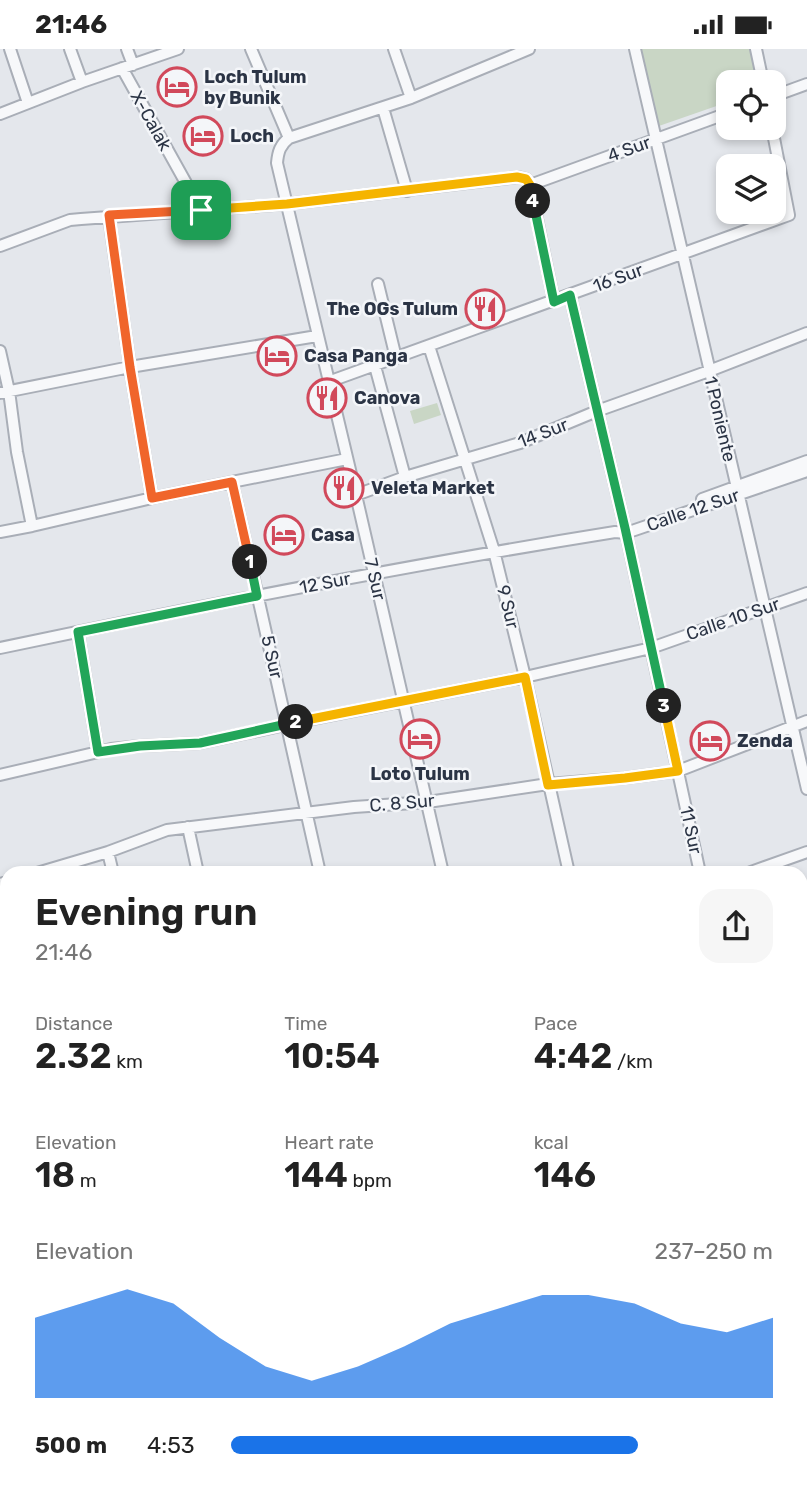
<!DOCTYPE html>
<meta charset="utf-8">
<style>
body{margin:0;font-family:Rubik,sans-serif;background:#f6f6f6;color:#222;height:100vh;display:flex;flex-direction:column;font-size:26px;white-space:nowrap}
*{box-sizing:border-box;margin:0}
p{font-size:23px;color:#767676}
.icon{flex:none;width:38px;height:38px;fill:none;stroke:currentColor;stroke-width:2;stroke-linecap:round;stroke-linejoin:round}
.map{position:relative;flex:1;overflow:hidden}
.panel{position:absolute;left:0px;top:817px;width:808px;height:621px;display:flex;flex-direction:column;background:#fff;border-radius:21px 21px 0 0;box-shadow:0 4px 10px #0003}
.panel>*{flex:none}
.fabs{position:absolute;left:716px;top:21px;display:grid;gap:14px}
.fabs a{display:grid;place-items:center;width:70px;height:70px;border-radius:14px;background:#fff;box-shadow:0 4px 10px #0003;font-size:35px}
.pin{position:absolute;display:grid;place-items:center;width:60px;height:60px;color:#fff;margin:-30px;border-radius:14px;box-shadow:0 4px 10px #0006}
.km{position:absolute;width:35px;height:35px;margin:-18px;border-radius:50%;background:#222;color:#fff;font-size:19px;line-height:35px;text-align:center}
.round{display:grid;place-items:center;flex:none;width:74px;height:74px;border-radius:21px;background:#f6f6f6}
.summary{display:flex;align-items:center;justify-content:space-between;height:119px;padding:0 35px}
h1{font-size:38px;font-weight:600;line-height:52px}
.metrics{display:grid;grid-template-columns:repeat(3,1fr);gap:10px;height:119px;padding:7px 35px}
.metrics div{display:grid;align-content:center}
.metrics b{font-size:35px;font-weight:600}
.metrics small{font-size:19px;font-weight:400}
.metrics p{font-size:19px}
.chart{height:196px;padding:14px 35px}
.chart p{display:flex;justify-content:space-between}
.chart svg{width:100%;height:126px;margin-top:7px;fill:#1a73e8;opacity:.7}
ul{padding:0 35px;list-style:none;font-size:23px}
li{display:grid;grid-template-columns:112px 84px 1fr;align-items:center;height:52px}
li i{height:18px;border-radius:9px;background:#1a73e8}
.status{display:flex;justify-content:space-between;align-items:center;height:49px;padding:0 35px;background:#fff;direction:ltr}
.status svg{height:19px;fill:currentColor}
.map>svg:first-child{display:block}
.green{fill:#c9d6c5}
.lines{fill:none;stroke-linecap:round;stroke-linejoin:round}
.minor-casing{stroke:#a9aeb7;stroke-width:14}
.highway-casing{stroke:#8b94a3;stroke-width:19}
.minor{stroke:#f7f8fa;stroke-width:10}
.highway{stroke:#fff;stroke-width:16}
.split-1-casing{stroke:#fff;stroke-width:14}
.split-2-casing{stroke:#fff;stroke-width:14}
.split-3-casing{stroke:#fff;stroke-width:14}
.split-4-casing{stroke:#fff;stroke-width:14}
.split-5-casing{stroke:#fff;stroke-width:14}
.split-1{stroke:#f0652b;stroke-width:9}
.split-2{stroke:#22a559;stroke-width:9}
.split-3{stroke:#f5b400;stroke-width:9}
.split-4{stroke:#22a559;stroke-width:9}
.split-5{stroke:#f5b400;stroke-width:9}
.labels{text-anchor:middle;stroke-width:5;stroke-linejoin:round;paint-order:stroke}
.poi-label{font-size:18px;font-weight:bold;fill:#2b3445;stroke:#f4f6f9;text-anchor:start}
.street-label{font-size:18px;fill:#2b3445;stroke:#f4f6f9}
</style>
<div class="status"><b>21:46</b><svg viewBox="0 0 49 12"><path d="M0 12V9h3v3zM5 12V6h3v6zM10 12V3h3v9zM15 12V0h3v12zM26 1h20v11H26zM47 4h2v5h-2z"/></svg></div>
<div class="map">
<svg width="807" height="1438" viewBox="0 0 807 1438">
<rect width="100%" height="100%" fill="#e4e7ec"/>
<!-- green -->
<path class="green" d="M638,0h114l8,33h-32v20l-72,25z
M437,354l4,12 -27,9 -4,-13z"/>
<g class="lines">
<!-- minor casing -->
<g class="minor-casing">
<path id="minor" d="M10,0l18,54
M70,0l12,33
M127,0l6,16
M251,0l38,89
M394,0l17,49
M635,0l172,740
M756,0l7,33
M122,19l79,142
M774,47l33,-12
M383,59l24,83
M0,65l82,-32 96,-33
M530,136l198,-72
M109,167l21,151 22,131
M0,197l70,-26 11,-1 206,-15 231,-27 8,2 4,6 24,117
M378,235l18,74
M570,246l55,233 75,345
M429,297l65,205 31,126 44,196
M0,302l9,40 8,61 15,74
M375,317l30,111
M328,333l461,-167 -17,-87
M0,344l130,-26 187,-31
M232,433l88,391
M356,446l49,-18 115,-34 77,-32 112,-40 98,-38
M702,450l105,-38
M0,483l32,-6 120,-28 195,-39
M78,583l20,120
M0,599c204,-43 409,-83 615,-116l11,1 181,-62
M0,726l111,-26 29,-3 60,-3 108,-23 217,-43 126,-29 156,-55
M188,778l10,46
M108,803l5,21
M37,824l71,-21 59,-22 187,-23 74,-5 120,-18 77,-6 53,-7 129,-50
M443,824l-87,-378 -79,-332c1,-11 3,-18 12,-25l122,-40 118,-49
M748,824l59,-21
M0,835l7,-2
M0,845l7,26
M0,957l7,-2
M802,1056l5,1
M0,1105l7,1
M802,1169h5
M802,1188h5
M802,1285l5,25
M802,1331l5,-1
M802,1345l5,-1
M666,1432l2,6
M317,1438l28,-6
M367,1438l28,-6"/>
</g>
<!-- highway casing -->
<g class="highway-casing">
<path id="highway" d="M0,1317l7,28
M29,1432l1,6"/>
</g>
<!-- minor -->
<use href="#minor" class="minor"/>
<!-- highway -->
<use href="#highway" class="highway"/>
</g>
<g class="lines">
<!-- split-1 casing -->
<g class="split-1-casing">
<path id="split-1" d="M201,161l-92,5 21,152 22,131 80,-16 18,80"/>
</g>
<!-- split-2 casing -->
<g class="split-2-casing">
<path id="split-2" d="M250,513l7,34 -179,36 20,120 42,-6 60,-3 96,-21"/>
</g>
<!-- split-3 casing -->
<g class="split-3-casing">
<path id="split-3" d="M296,673l229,-45 23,108 77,-7 53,-7 -14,-65"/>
</g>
<!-- split-4 casing -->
<g class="split-4-casing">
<path id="split-4" d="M533,152l21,101 16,-7 55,233 39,178"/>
</g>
<!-- split-5 casing -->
<g class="split-5-casing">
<path id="split-5" d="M201,161l86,-6 230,-27 9,2 4,6 3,16"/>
</g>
<!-- split-1 -->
<use href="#split-1" class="split-1"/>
<!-- split-2 -->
<use href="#split-2" class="split-2"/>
<!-- split-3 -->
<use href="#split-3" class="split-3"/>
<!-- split-4 -->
<use href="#split-4" class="split-4"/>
<!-- split-5 -->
<use href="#split-5" class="split-5"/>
</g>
<!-- icons -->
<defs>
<g id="hotel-ring" transform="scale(2.0125)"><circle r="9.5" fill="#f4f6f9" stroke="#d1495b" stroke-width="1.5"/><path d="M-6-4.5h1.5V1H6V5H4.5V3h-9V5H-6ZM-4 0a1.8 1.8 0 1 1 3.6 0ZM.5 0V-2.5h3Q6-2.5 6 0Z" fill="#d1495b"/></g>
<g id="restaurant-ring" transform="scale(2.0125)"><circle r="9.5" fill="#f4f6f9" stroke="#d1495b" stroke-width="1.5"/><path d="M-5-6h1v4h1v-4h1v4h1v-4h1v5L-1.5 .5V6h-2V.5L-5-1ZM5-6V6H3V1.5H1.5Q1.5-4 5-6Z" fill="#d1495b"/></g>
</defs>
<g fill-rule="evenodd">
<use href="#hotel-ring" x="177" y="38"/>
<use href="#hotel-ring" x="203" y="87"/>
<use href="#restaurant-ring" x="485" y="260"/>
<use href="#hotel-ring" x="277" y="307"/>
<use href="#restaurant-ring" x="327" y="349"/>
<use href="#restaurant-ring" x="344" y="439"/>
<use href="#hotel-ring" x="284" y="486"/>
<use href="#hotel-ring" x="420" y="690"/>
<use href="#hotel-ring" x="710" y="692"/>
</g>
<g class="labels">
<!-- poi labels -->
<g class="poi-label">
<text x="204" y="34">Loch Tulum<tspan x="204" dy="21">by Bunik</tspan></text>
<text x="230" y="93">Loch</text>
<text x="458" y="266" text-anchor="end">The OGs Tulum</text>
<text x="304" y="313">Casa Panga</text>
<text x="354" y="355">Canova</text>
<text x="371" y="445">Veleta Market</text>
<text x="311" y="492">Casa</text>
<text x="737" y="698">Zenda</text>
<text x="420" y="731" text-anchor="middle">Loto Tulum</text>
</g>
<!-- street labels -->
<g class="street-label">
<text transform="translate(151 72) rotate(61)" y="6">X-Calak</text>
<text transform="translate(629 100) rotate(-20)" y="6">4 Sur</text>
<text transform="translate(618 229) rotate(-20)" y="6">16 Sur</text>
<text transform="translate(720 370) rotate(77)" y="6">1 Poniente</text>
<text transform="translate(543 384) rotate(-21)" y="6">14 Sur</text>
<text transform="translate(693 461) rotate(-19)" y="6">Calle 12 Sur</text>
<text transform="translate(375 530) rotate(77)" y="6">7 Sur</text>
<text transform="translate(325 534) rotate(-11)" y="6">12 Sur</text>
<text transform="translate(508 558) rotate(76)" y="6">9 Sur</text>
<text transform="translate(733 570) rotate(-19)" y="6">Calle 10 Sur</text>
<text transform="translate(272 608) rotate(77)" y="6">5 Sur</text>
<text transform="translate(402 754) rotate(-5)" y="6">C. 8 Sur</text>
<text transform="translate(691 781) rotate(78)" y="6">11 Sur</text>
</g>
</g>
</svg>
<div class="fabs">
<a><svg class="icon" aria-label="locate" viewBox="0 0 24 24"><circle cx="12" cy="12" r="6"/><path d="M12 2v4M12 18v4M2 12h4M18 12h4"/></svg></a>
<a><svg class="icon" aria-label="layers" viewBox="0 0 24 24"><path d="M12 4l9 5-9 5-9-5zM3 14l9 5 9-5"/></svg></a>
</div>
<div class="pin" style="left:201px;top:161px;background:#1e9e55"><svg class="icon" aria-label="arrive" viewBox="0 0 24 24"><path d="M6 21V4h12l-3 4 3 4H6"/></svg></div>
<b class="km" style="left:250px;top:513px">1</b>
<b class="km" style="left:296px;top:673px">2</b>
<b class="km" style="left:664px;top:657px">3</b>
<b class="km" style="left:533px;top:152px">4</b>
<section class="panel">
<div class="summary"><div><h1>Evening run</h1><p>21:46</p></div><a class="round"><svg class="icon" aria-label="share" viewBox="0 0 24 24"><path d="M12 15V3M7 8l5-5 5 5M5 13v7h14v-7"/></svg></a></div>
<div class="metrics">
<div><p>Distance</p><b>2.32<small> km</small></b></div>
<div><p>Time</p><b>10:54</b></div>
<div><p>Pace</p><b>4:42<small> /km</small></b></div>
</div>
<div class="metrics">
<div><p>Elevation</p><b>18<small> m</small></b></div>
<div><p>Heart rate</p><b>144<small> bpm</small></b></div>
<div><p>kcal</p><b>146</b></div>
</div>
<div class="chart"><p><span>Elevation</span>237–250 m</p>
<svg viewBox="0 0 160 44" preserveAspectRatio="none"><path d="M0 44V16L10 11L20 6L30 11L40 23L50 33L60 38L70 33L80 26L90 18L100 13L110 8L120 8L130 11L140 18L150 21L160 16V44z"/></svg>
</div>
<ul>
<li><b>500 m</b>4:53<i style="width:75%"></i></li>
</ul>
</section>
</div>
